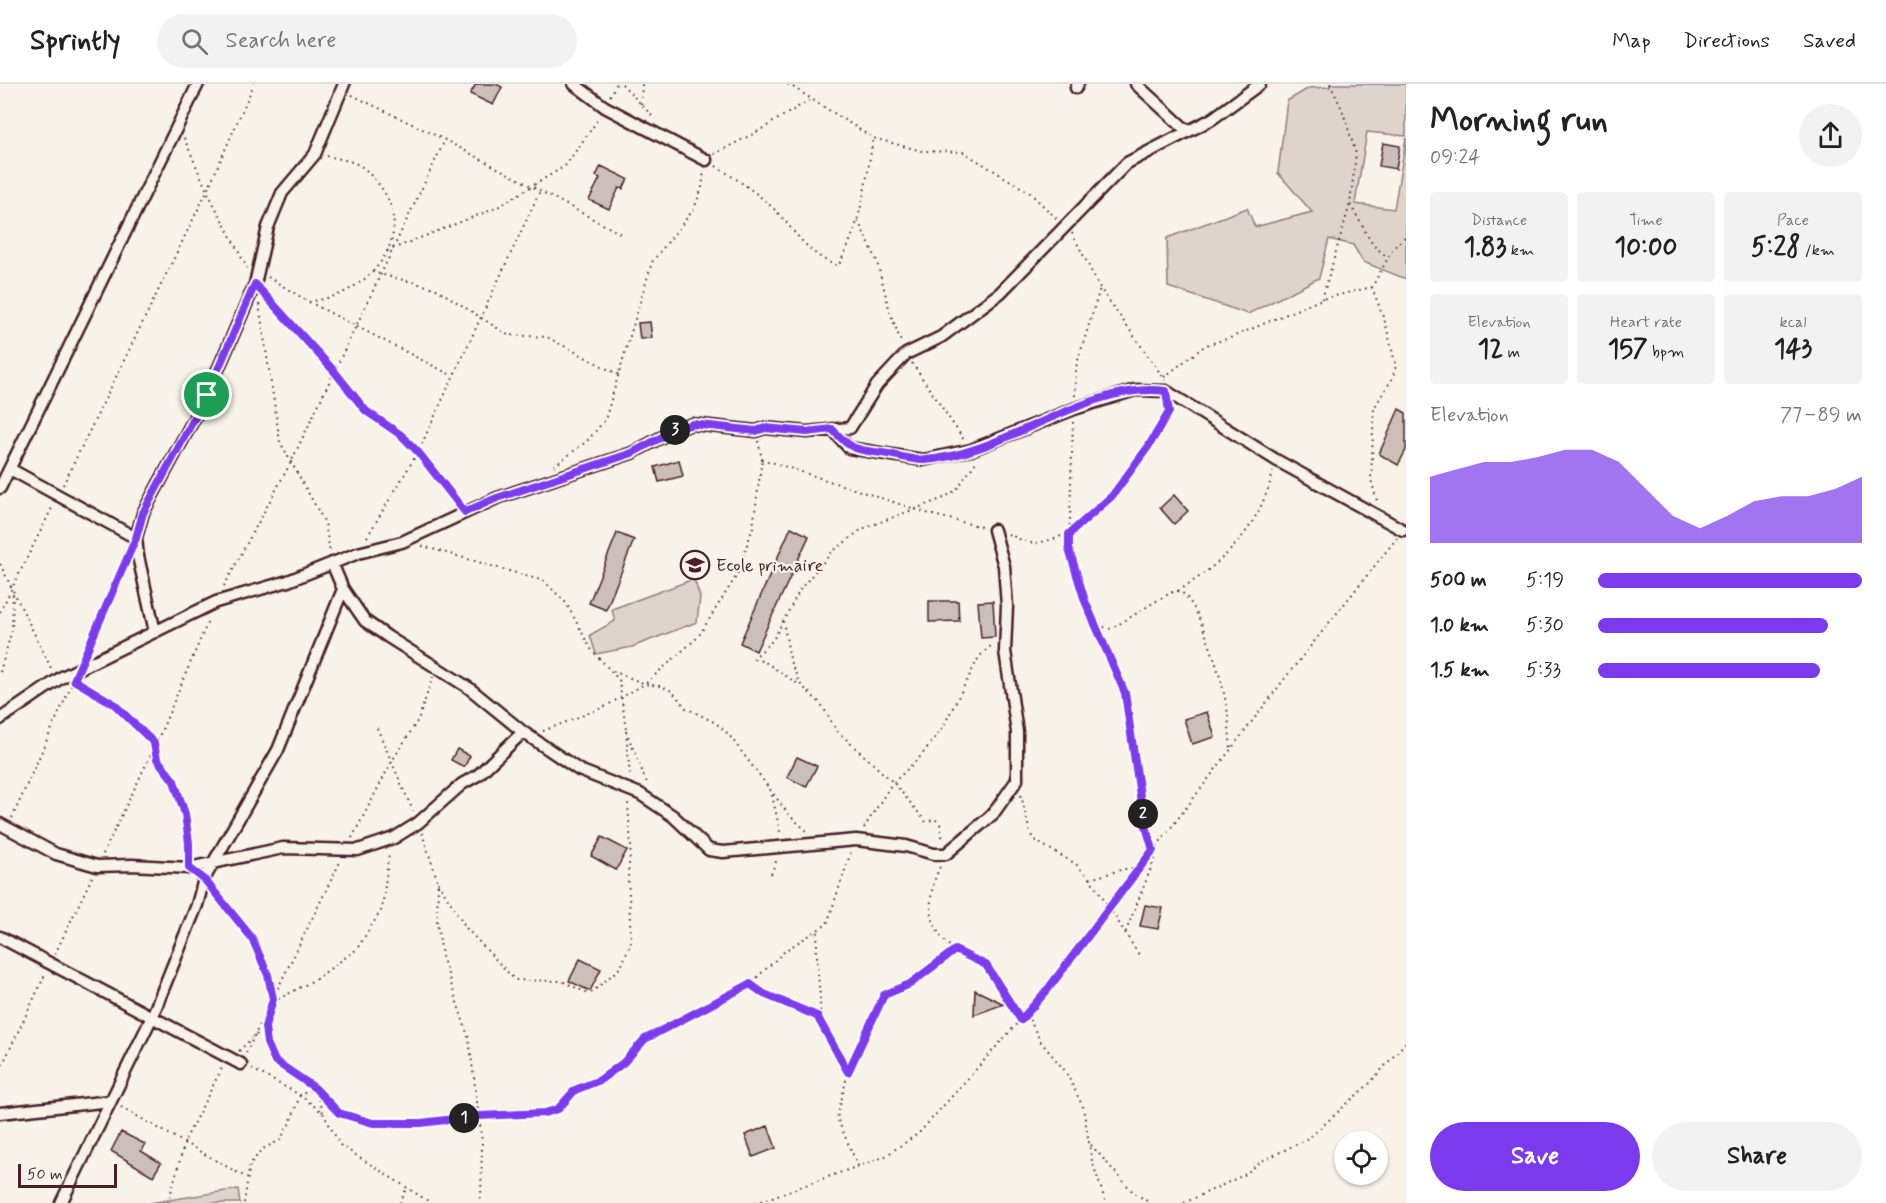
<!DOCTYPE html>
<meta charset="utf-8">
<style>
body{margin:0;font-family:Mynerve,sans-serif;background:#f2f2f2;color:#222;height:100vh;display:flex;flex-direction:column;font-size:22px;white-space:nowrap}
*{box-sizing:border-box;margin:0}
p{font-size:20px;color:#767676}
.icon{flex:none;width:33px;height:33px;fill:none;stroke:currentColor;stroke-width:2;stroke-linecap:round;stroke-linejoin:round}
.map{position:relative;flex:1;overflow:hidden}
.side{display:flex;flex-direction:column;background:#fff;width:480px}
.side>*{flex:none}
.controls{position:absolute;left:1334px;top:1047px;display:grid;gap:12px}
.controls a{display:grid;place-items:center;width:54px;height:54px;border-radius:50%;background:#fff;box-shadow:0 2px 4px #0004;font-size:30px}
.scale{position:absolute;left:18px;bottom:15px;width:99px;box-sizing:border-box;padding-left:6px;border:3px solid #4a1f2b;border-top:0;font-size:16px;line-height:21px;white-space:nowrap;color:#4a1f2b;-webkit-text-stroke:4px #f7f3e8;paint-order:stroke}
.pin{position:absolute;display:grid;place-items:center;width:51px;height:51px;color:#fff;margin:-26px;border:3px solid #fff;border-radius:50%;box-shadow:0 2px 6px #0007}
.km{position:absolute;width:30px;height:30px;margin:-15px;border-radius:50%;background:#222;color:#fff;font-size:16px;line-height:30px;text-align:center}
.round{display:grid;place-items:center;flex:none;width:63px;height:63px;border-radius:32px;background:#f2f2f2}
.head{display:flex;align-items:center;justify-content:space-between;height:102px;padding:0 24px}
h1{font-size:33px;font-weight:800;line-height:45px}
.stats{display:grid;grid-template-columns:repeat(3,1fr);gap:9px;height:102px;padding:6px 24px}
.stats div{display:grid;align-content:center;border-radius:6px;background:#f2f2f2;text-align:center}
.stats b{font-size:26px;font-weight:800}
.stats small{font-size:16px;font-weight:400}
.stats p{font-size:16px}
.chart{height:168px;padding:12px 24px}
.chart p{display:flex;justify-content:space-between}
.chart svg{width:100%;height:108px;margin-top:6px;fill:#7c3aed;opacity:.7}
.action{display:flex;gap:12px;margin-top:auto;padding:12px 24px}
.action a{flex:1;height:69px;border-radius:36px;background:#7c3aed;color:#fff;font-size:24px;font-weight:800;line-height:69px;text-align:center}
.action a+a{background:#f2f2f2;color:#222}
ul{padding:0 24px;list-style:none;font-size:20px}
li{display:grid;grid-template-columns:96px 72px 1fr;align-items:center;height:45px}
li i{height:15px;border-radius:8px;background:#7c3aed}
header{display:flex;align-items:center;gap:36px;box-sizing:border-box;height:84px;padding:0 30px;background:#fff;border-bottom:2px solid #e0e0e0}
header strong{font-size:28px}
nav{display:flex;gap:33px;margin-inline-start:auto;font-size:21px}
.search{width:420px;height:54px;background:#f2f2f2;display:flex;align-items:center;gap:15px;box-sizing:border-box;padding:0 21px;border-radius:33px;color:#767676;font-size:22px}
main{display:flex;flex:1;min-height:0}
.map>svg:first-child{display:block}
.green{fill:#ded4cc;stroke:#947a7c;stroke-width:1.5}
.building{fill:#ccbfb9;stroke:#4a1f2b;stroke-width:1.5}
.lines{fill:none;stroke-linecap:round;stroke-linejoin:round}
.minor-casing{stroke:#4a1f2b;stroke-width:15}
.path{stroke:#4a1f2b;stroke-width:2;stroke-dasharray:1.5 4.5;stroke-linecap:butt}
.minor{stroke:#f7f3e8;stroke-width:10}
.route-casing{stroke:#fff;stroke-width:12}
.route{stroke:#7c3aed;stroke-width:8}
.labels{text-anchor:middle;stroke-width:4.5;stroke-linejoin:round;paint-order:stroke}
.poi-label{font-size:18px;fill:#4a1f2b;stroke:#f7f3e8;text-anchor:start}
</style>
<header>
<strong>Sprintly</strong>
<div class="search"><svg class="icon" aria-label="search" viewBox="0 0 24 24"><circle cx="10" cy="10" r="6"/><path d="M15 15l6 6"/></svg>Search here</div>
<nav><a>Map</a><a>Directions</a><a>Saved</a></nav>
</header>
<main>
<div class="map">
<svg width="1406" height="1119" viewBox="0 0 1406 1119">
<rect width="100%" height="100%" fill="#f7f3e8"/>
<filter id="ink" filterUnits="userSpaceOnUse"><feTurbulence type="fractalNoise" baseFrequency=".0167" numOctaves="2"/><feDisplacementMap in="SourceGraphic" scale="12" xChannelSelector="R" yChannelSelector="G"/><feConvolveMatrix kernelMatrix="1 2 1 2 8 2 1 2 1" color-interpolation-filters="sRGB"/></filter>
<g filter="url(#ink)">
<!-- green -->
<path class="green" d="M1330,0h76v52l-39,-4 -12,72 39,5 12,-71v141l-43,-17 -10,-17 -24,-6 -10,39 -71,36 -80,-27 -1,-49 80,-30 8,19 57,-15 -34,-39 9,-72 22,-13 21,-1z
M694,495l6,18 -3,25 -65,25 -36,7 -6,-19 25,-14 -3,-12z
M238,1105l2,14h-90z"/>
<!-- building -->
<path class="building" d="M476,0h20l6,3 -9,18 -23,-11z
M1383,59l17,3 -4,23 -17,-3z
M601,82l27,13 -5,10 -4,-1 -10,21 -20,-9 11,-22 -4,-2z
M650,238l2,16 -12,1 -2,-16z
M1399,325l7,4v37l-8,15 -19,-11z
M679,376l4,16 -24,6 -4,-15z
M1174,411l14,16 -14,13 -14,-16z
M791,443l18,9 -53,115 -16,-8z
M617,449l17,7 -28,70 -17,-7z
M929,517h29l1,20 -30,1z
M993,517l2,36 -14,1 -3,-36z
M1207,628l8,25 -23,7 -8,-25z
M457,665l13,7 -6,11 -13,-7z
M797,673l20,9 -11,21 -19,-10z
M602,753l25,13 -11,20 -25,-14z
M1145,821l18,3 -5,21 -18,-3z
M580,875l21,10 -11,22 -21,-10z
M975,906l29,14 -30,11z
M768,1042l8,22 -23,9 -8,-22z
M121,1048l24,12 -4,7 20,12 -8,13 -42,-25z"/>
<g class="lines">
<!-- minor casing -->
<g class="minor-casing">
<path id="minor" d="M574,0l31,23 101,53
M1136,0l50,46
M1076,4l2,-4
M832,345l17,19 74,12 48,-10 103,-41 61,-19 31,1 110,69 127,70
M10,385l126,69 2,18 17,76
M0,404l198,-404
M136,454l7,-25 64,-118 48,-111 13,-57 14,-34 33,-39 29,-70
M332,479l11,26 22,32 23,16 81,51 54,44 56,38 61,24 33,22 36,34 14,2 133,-12 50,6 28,8h12l47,-40 24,-34v-48l-12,-81 2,-45 -3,-40 -10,-36
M0,635l62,-42 154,-75 72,-21 70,-28 44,-11 95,-44 135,-45 43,-23 17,-6 64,7 9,-3 42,4 43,-4 27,-43 29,-31 35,-17 59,-44 127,-130 85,-44 48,-35
M0,740l56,30 41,12 35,-1 57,3 94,-20 75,2 36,-12 24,-15 44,-39 16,-9 45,-43
M0,853l241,127
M0,1029l111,-12
M61,1119l91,-186 45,-112 7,-26 74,-129 65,-161"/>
</g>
<!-- path -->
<path class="path" d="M622,0l33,35
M788,0l85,54 49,13 41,1 66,40 28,27
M1330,0l12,25 14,45 -6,50 23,41 15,13
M352,11l93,45 178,95
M610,12l6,-12
M641,20l1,-20
M184,54l23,53 40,77
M714,70l41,-21 58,-35
M716,82c20,13 39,25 57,42 23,23 33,46 65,58 23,-40 28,-83 35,-128
M858,137l18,37 14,54 11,30
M1072,149l28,55 65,92
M387,167l109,-43 69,-42 35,-49
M372,188l63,16 73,47 39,2 72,38
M268,193l41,25 144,74
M1372,203l13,35 11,44 -4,13 -18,29 -3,71 6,22
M263,208l71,79 32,40 35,24 17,17 40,51
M1322,215l28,-95
M309,218c13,-3 28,-5 39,-12 43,-23 63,-71 27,-110 -4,-4 -8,-10 -13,-13 -10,-7 -24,-8 -35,-11
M259,220l21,138 45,81 5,29
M912,279l52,77
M1164,293l42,-32 24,-7 92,-39 50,-12 22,-40 12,-11
M1075,312l1,-29 24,-79
M1073,338l-4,127 16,52 40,92 18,123 12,42 -30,76
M758,357l4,18 171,56 49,12
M554,382l33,-25 18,-21 47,-158 42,-53 8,-21 2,-18
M63,401l144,-294 47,-107
M1008,450c7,3 18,9 26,9 61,-5 107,-83 135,-131l-1,-6
M367,453l51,-85 122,-261
M422,462l122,35 22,22 25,46 28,31 7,50
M0,480l52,106
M224,502l67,-124 154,-322
M1178,507c48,-30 81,-63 95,-119
M0,528l53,-106
M783,537l8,43 10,21 20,19 16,27 57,52 32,39 9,-3 5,5 3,17
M1098,541l11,4c16,-6 57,-37 68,-38 19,0 45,89 48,107 4,16 4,34 6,51
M85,569l42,-93
M753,575l20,-19 28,-52 31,-36 30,-23 82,-31 13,-9 21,-30
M754,575l11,3 33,22
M613,587l32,13 15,2 12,5 14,17 30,15 13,12 61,81 18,16
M0,588l12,-42 1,-40
M78,598l36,22 40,39 3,16 17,22 11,33 4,42
M377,644l36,83
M543,647l61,-24 41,-23 53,-47 39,-62 16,-48 9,-68
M626,647l4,45
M628,652l19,47
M772,711l9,41
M1021,711l9,38 4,7 42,24 19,21 46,73
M12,734l59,-132
M864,744l27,-43 30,-29 22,-29 36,-70 15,-14
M422,749l16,49 -1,39 5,35 27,83 13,102 -1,62
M352,754l40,-77 26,-41 15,-43
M103,770l52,-108 54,-127
M940,783c-14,28 -14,63 15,83 10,7 25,9 33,17 14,14 22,35 32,52
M771,790l6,-15
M1090,795l34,-10h12
M438,798l29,47 48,51 47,1 23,11 6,1 30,-26 10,-25 -3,-69 3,-26 -3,-44
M213,806c21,26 61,70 60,105
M818,848c-4,29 4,59 2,89
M55,870l38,-79
M750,900l14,10 53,22 31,55
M273,918l43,-23 41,-30 25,-40 7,-56
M272,920l-7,23 2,16 8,18 40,27 8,25
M1024,925l17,33 25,30 17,35 9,54 14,42
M256,951l9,-8
M239,967l13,-13
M246,969l94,-191
M252,985l48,26 23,18 17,32 91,58
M0,986l46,-97
M121,1023l126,71
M1091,1061l42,47 17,11
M858,1082l-21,-48 11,-46 36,-77 26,-11 45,-34
M168,1119l18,-65 36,-70
M244,1119l6,-39 13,-15 17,-9 11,-19 9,-26 15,-7 24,25 34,10h48l58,-7 66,-3 13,-4 17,-18 25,-11 23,-17 22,-24 105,-55 36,-34 41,-26 24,-72
M400,1119l7,-16
M755,1119l129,-46 35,-24 129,-144 241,-316 108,-135
M1184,1119l60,-28 18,-14 47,-23 60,-54 37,-42"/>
<!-- minor -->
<use href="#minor" class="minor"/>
</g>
</g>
<g class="lines" filter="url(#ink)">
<!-- route casing -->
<g class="route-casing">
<path id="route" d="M255,200l79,87 32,40 35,24 17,17 47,60 32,-14 135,-45 43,-23 17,-6 64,7 9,-3 42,4 25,-3c22,24 25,20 56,25 11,2 25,6 36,6 81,-5 163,-79 242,-69l3,21 -21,35 -36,49 -43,38v15l16,52 40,92 18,123 10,34 -105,139 -27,31 -35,-55 -31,-15 -45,34 -26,11 -36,77 -31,-56 -53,-22 -14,-10 -105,55 -22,24 -23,17 -25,10 -17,19 -13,4 -66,3 -58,7h-48l-34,-10 -24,-25 -40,-27 -8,-18 -2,-16 8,-28 -5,-24 -16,-37 -48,-59 -15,-11v-25l-4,-29 -11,-33 -17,-22 -3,-16 -40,-39 -40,-24 62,-142 7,-25 64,-118z"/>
</g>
<!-- route -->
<use href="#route" class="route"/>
</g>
<!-- icons -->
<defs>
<g id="school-ring" transform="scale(1.5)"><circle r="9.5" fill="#f7f3e8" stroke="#4a1f2b" stroke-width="1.5"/><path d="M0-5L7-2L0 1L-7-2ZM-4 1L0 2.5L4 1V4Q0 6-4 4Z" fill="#4a1f2b"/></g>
</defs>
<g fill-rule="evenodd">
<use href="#school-ring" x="695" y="481"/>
</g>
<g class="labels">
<!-- poi labels -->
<g class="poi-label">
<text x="716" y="487">Ecole primaire</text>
</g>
</g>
</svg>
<div class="controls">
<a><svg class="icon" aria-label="locate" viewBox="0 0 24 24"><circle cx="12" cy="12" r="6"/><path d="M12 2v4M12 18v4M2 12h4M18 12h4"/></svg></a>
</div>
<div class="scale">50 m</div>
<div class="pin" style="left:207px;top:311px;background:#1e9e55"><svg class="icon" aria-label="arrive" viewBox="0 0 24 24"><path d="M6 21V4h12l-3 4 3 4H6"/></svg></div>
<b class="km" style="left:464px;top:1034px">1</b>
<b class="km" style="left:1143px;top:730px">2</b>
<b class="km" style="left:675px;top:346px">3</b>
</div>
<section class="side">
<div class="head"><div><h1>Morning run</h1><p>09:24</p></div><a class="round"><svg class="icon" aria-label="share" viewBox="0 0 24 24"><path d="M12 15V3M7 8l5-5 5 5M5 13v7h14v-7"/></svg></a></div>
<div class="stats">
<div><p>Distance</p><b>1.83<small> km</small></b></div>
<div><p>Time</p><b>10:00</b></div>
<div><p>Pace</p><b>5:28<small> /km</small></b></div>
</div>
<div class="stats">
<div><p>Elevation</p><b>12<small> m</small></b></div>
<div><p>Heart rate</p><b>157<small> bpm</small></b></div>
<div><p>kcal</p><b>143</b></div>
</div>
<div class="chart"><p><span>Elevation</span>77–89 m</p>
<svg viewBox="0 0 160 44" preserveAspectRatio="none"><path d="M0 44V17L10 14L20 11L30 11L40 9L50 6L60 6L70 11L80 22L90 33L100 38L110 33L120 27L130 25L140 25L150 22L160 17V44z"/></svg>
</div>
<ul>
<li><b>500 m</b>5:19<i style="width:100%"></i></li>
<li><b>1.0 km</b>5:30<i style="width:87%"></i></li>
<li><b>1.5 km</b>5:33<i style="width:84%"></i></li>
</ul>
<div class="action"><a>Save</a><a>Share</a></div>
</section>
</main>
